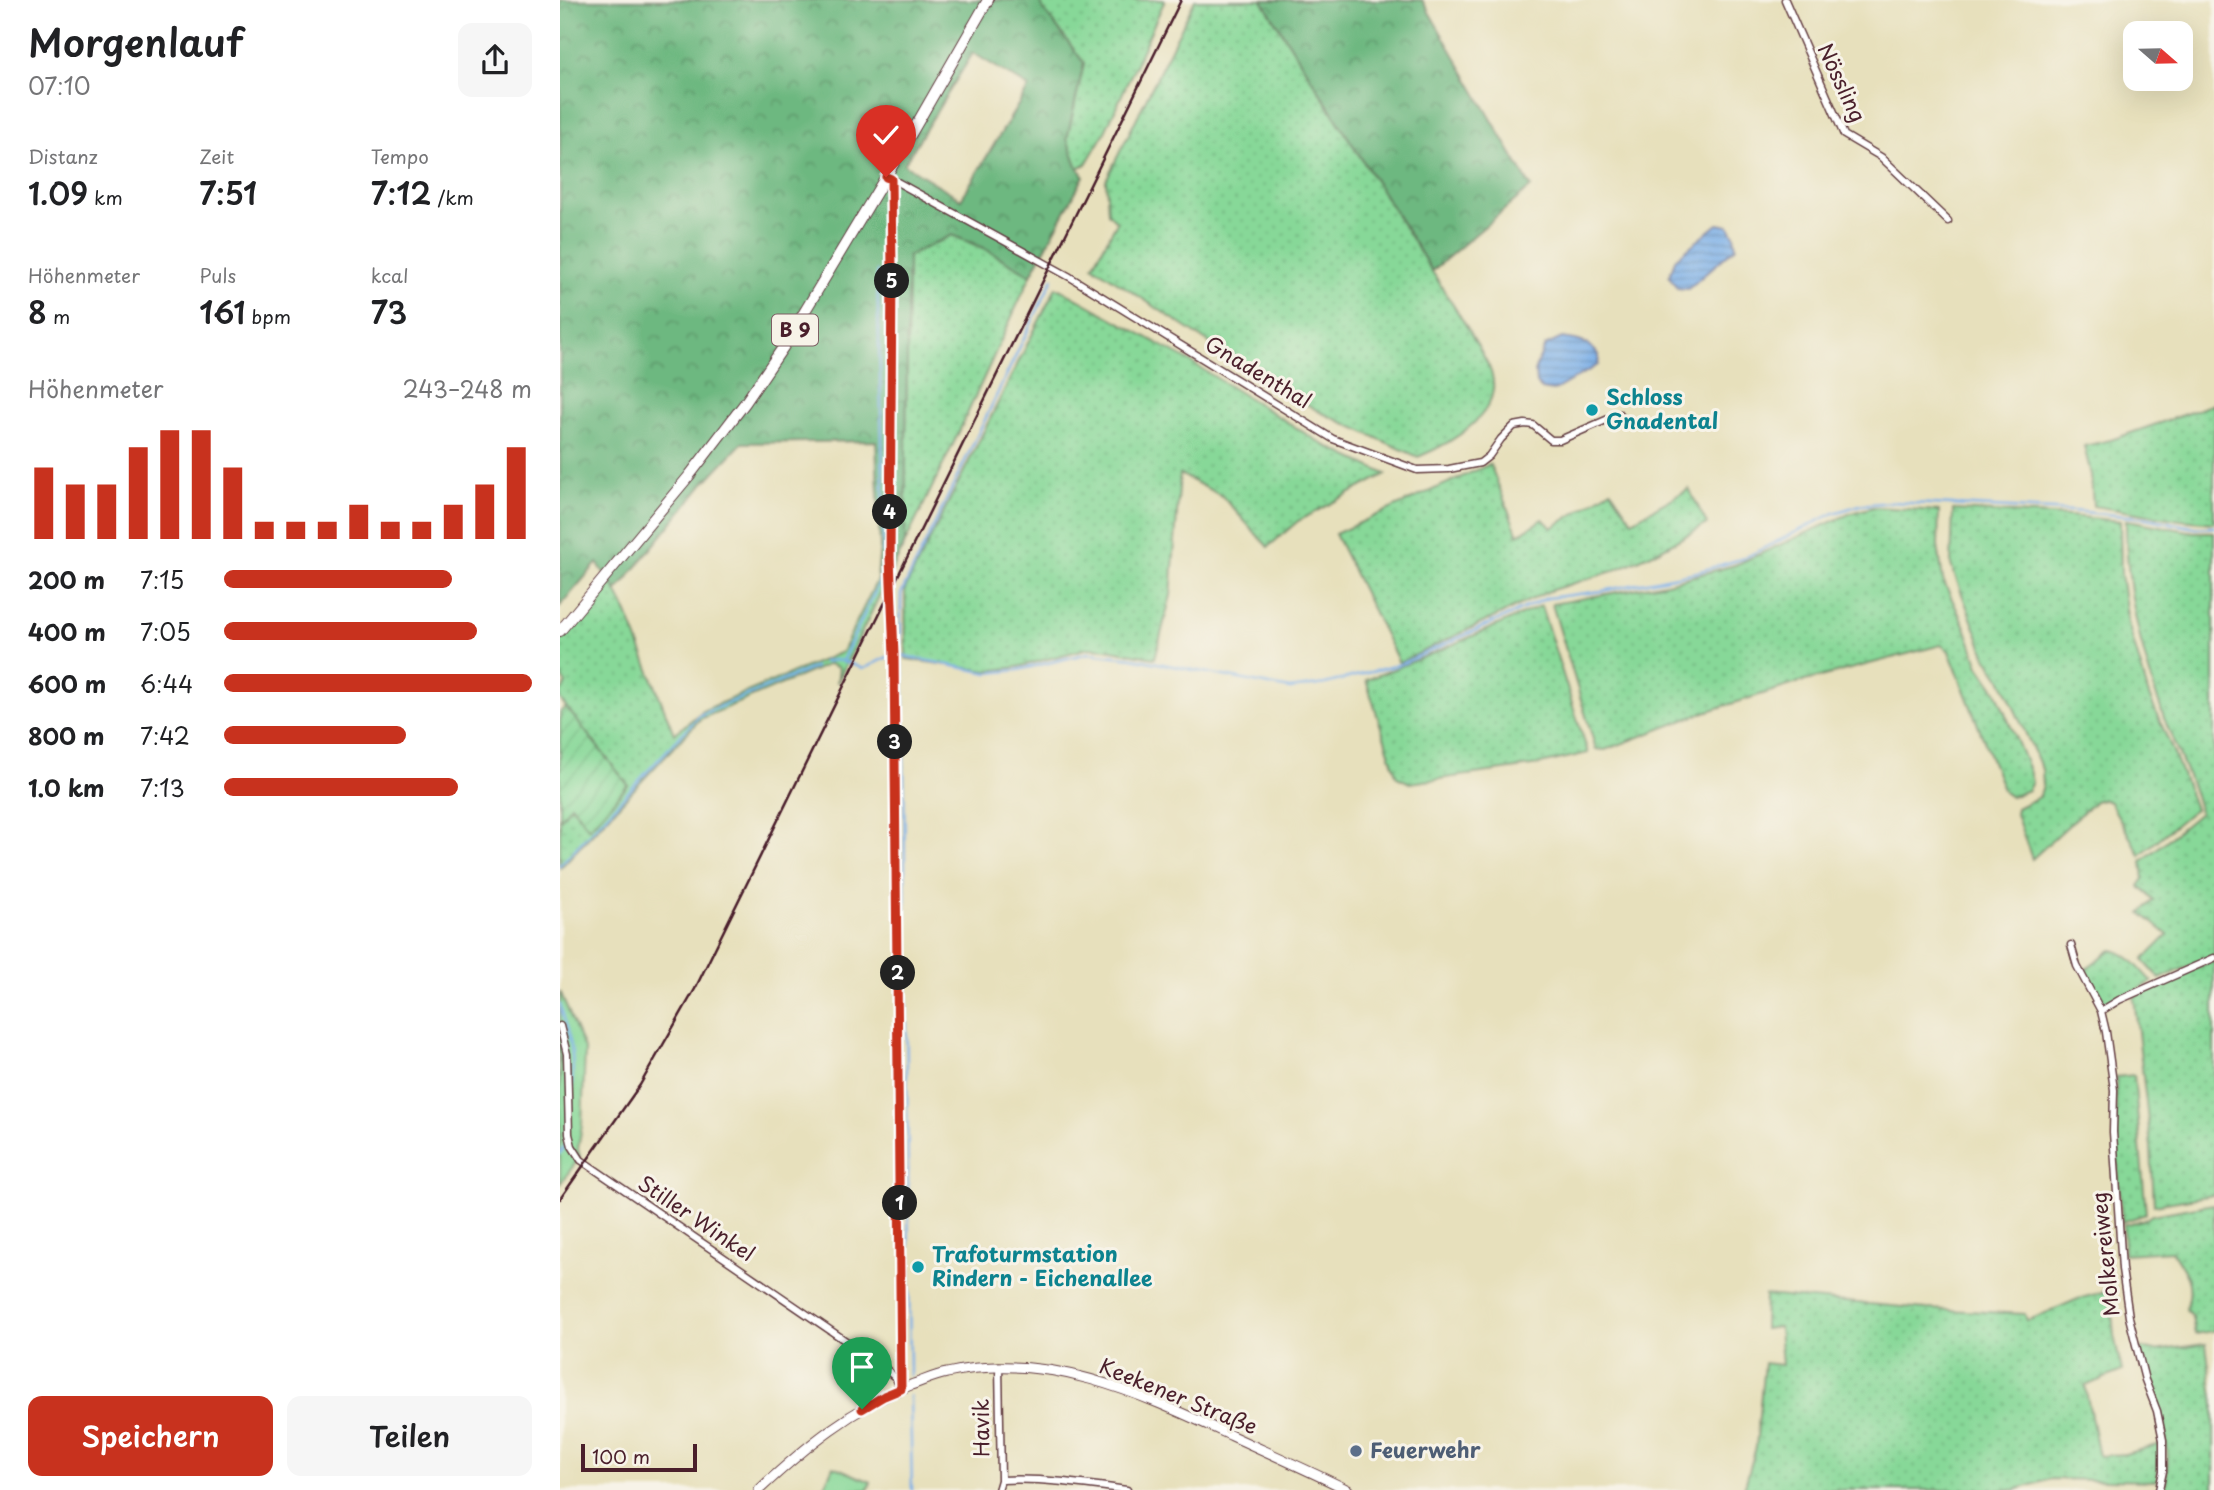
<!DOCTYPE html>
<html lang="de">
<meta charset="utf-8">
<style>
body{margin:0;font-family:"Playpen Sans",sans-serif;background:#f6f6f6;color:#202124;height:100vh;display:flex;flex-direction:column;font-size:26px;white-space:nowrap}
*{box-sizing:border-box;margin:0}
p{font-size:23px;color:#757577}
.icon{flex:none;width:38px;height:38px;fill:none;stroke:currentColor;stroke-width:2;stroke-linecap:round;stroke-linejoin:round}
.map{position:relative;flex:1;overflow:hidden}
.drawer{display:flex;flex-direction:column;background:#fff;width:560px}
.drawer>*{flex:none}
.needle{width:46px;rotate:110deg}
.fabs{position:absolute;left:1563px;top:21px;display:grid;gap:14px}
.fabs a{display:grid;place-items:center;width:70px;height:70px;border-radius:14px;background:#fff;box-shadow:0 7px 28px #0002;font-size:35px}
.scale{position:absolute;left:21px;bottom:18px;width:116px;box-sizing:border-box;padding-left:7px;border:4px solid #4a1f2b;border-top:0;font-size:19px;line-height:24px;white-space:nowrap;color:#4a1f2b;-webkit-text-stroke:5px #f7f3e8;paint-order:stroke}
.pin{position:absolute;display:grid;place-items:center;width:60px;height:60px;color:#fff;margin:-72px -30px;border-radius:50% 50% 50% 0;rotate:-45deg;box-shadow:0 0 7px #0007}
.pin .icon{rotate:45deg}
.km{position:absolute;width:35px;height:35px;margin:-18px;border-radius:50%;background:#222;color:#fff;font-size:19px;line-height:35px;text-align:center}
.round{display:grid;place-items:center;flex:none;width:74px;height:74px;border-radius:14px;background:#f6f6f6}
.summary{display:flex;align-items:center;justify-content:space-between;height:119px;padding:0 28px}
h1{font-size:38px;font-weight:600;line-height:52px}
.figures{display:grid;grid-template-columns:repeat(3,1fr);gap:10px;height:119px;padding:7px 28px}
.figures div{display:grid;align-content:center}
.figures b{font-size:30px;font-weight:600}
.figures small{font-size:19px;font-weight:400}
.figures p{font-size:19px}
.chart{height:196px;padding:14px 28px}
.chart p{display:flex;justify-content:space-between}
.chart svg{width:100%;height:126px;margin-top:7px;stroke:#c8321e;stroke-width:6}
.cta{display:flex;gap:14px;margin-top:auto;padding:14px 28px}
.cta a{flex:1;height:80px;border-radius:14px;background:#c8321e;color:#fff;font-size:28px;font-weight:600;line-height:80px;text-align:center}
.cta a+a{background:#f6f6f6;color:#202124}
ul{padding:0 28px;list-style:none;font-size:23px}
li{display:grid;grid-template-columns:112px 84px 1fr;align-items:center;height:52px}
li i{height:18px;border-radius:9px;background:#c8321e}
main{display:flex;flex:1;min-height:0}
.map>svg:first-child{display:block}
.grass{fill:url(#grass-dots);stroke:#687c62;stroke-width:2}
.forest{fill:url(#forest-crowns);stroke:#5c6c56;stroke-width:2;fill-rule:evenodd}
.park{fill:#87d898;stroke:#687c62;stroke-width:2}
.garden{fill:url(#garden-furrows);stroke:#687c62;stroke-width:2}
.water{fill:url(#water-rules);stroke:#62678a;stroke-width:2}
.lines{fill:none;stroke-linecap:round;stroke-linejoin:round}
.stream{stroke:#7aafe8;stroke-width:2.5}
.street-casing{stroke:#623c41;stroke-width:9}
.secondary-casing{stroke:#623c41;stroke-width:11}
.primary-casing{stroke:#623c41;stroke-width:12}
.street{stroke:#fff;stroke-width:6}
.secondary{stroke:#fff;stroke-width:9}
.primary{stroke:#fff;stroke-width:10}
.rail{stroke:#4a1f2b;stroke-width:2.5}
.route-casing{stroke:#fff;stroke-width:14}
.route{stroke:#c8321e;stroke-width:9}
.culture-dot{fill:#0f9aa8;stroke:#f7f3e8;stroke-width:2.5}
.service-dot{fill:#5c6f8a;stroke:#f7f3e8;stroke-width:2.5}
.labels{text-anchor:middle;stroke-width:6;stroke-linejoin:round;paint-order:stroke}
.shield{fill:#f7f3e8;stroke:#7e5f64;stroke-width:2}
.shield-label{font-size:19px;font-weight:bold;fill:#4a1f2b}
.street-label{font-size:21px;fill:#4a1f2b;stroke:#f7f3e8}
.culture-label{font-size:21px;font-weight:bold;fill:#0d838f;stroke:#f7f3e8;text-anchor:start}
.service-label{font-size:21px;font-weight:bold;fill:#4e5e75;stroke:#f7f3e8;text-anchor:start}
</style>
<main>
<section class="drawer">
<div class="summary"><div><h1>Morgenlauf</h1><p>07:10</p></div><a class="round"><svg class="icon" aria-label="share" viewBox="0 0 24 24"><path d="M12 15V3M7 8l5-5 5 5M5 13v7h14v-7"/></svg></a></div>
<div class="figures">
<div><p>Distanz</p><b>1.09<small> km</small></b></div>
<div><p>Zeit</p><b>7:51</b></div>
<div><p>Tempo</p><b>7:12<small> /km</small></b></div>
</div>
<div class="figures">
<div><p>Höhenmeter</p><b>8<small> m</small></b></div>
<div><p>Puls</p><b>161<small> bpm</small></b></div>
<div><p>kcal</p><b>73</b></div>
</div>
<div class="chart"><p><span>Höhenmeter</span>243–248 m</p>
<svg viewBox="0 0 160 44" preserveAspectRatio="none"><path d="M5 44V19M15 44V25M25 44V25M35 44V12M45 44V6M55 44V6M65 44V19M75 44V38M85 44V38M95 44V38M105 44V32M115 44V38M125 44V38M135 44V32M145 44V25M155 44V12"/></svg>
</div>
<ul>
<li><b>200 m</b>7:15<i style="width:74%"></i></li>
<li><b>400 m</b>7:05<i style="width:82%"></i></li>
<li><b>600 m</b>6:44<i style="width:100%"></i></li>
<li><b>800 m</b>7:42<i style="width:59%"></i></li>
<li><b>1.0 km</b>7:13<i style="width:76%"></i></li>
</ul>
<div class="cta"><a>Speichern</a><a>Teilen</a></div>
</section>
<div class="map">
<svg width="1654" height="1490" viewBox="0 0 1654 1490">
<defs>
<pattern id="grass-dots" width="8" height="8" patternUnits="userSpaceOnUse" patternTransform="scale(1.75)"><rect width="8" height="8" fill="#87d898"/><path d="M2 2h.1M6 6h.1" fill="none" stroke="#76b983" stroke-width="1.8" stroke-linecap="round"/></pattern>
<pattern id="forest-crowns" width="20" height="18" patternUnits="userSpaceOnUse" patternTransform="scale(1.75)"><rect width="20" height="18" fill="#6db880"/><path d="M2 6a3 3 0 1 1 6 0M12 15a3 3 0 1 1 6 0" fill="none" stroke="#5c9569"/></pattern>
<pattern id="garden-furrows" width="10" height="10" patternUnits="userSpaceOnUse" patternTransform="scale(1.75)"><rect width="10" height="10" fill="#87d898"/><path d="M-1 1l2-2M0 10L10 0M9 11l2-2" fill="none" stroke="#76b983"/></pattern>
<pattern id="water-rules" width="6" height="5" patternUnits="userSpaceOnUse" patternTransform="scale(1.75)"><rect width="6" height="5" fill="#7aafe8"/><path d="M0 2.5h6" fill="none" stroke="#668ebc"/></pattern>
</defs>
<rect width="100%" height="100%" fill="#f7f3e8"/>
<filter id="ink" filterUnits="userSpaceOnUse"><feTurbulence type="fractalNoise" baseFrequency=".0143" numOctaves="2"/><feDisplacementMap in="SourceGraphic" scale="14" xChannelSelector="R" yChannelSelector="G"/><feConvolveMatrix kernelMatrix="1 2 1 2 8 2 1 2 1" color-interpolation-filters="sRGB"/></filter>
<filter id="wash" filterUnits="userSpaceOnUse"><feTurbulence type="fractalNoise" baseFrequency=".00686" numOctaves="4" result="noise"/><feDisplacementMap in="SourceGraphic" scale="28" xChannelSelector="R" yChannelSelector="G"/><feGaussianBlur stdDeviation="1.57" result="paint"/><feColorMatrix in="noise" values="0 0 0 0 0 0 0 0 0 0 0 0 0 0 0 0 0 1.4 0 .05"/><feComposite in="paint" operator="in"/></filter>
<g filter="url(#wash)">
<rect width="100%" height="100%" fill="#e7e0bc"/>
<!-- grass -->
<path class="grass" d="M480,0h125l-60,132 -19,32 -8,4 -11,-29 17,-76 -41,-54z
M635,0h67l208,332c7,13 16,26 21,40 14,41 -41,72 -73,85l-98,-45 -56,-33 -171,-113 24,-44 -9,-9 -2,-33z
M392,235l31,13 48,27 -73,159 -53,109 3,-287z
M496,287l130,72 138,86 62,29 -88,47 -30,26 -46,-51 -42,-22 -9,121 -16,63 -49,-9 -18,-1 -70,19 -31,4 -81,-12 -1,-70z
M1654,404v119l-34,-3 -87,-14 -2,-31 -7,-29 27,-6z
M930,464l28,71 25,-16 9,9 59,-38 21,31 57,-32 18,35 -49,27 -45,20 -64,20 -150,72 -64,-129z
M1313,507l66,4 -1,35 5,34 22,47 14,39 17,25 33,79 3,12 -4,8 -17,7 -7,-5 -55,-141 -8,-6 -140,37 -96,30 -100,38 -9,-1 -44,-145 115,-21 68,-18 114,-51z
M1393,510l116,6 51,5 1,53 7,49 21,73 26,60 20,53 -55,46 -30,-53 -8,-3 -7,2 -63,58 -16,-45 1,-6 22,-11 4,-11 -1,-17 -41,-90 -15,-22 -35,-92z
M1566,520l67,12h21v423l-54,24 -17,-19 25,-25 -27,-22 13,-13 -15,-14 5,-7 -2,-18 58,-48c-8,-34 -24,-63 -36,-95 -23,-64 -39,-130 -38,-198z
M317,580h10l-50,103 2,-15 -10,-4 -129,55 -140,149v-48l11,-15 18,23 39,-43 -68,-86v-6l6,-9 -6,-9v-34l51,-60 16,32 47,121 30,-24 138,-58z
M981,606l47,147 -56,13 -122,17 -13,-6 -31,-97 70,-28z
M1551,950c16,1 30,21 41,32l-48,25 -20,-37z
M1654,960v235l-60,10 -3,-58 -17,-150z
M1574,1075l12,139 -24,8 -6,-80v-65z
M1654,1204v127l-19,3 -3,-17 -6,-8c9,-26 0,-36 -14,-58l-48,3 -1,-29 23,-6 6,-4z
M1550,1290l4,46 8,35 -37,15 14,70 26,-2 35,-10 -3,37 -106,-2 -36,11h-273l2,-1 12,-42 8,-84 18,2 -3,-38 -15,2 1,-34 162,14 98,5 2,7 51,-22z
M1646,1344l8,61v85h-50c13,-50 -11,-93 -24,-140l2,-2 13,3z"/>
<!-- forest -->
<path class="forest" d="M0,0h480l3,9 41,54 -17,76 11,29 6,8 -53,99 -48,-27 -31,-13 -44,21 -3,287 -18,37h-10l3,-33 -4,-106 -134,2 -39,41 -86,107 -20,-28 -37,43zM413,53l56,34 -68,112 -57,-35z
M702,0h160l109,187 -99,84z"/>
<!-- park -->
<path class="park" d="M0,991l25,60 -3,74 -4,24 2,8 -20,27z
M273,1466l38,16 -3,8h-45z"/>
<!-- garden -->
<path class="garden" d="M6,707l62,78 -39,43 -18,-23 -11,15v-108z"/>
<!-- water -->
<path class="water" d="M1158,224l11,2 5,9 2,12 -48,42 -11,-1 -8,-12 7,-18z
M1002,338c16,2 28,4 37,18l-1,9 -45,26 -11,-2 -6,-6 -1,-14 10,-23z"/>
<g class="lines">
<!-- stream -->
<path class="stream" d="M317,271l7,237 -1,45
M283,659l37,-78 3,-15
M264,662c16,-5 24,1 39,7l22,-11 15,-3 88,18 30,-3 71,-17 43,5 158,31 35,-5 76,-20 146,-66 55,-7 95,-19 47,-14 90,-45 26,-8 31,-3 182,9 74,7 49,10 18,-1
M0,865l140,-150 115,-48
M0,1004c10,34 16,52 11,88
M0,1154l6,-9
M350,1376l-7,-700 -3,-21 1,-61 152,-316
M350,1396l2,94"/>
</g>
</g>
<g filter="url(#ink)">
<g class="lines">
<!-- street casing -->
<g class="street-casing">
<path id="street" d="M1225,0l59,135 37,22 67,64
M328,177l182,100 263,162 84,31 32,-1 31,-6 9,-7 12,-17 13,-13 11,-2 8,1 18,15h9l60,-26
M331,179l1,92 -2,287 4,97 7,734
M1511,945l6,21 24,45 5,21 8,58 -1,42 9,137 7,48 7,28 9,35 12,31 6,29v31l-4,19
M1541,1011l18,-11 95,-42
M0,1026l7,28 2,80 3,12 9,14 300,205 15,13 4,10
M441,1480c43,-2 83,4 126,10
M438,1490l3,-10 -2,-114"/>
</g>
<!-- secondary casing -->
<g class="secondary-casing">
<path id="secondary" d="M199,1490c46,-43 93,-82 152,-105 12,-4 24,-10 36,-12 102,-23 194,21 285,63 39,18 78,35 116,54"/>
</g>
<!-- primary casing -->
<g class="primary-casing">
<path id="primary" d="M0,631l129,-155 56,-73 39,-57 119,-198 85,-148"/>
</g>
<!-- street -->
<use href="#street" class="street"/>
<!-- secondary -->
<use href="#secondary" class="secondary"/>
<!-- primary -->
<use href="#primary" class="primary"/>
<!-- rail -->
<path class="rail" d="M0,1199l80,-114 55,-96 486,-989"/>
</g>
</g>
<g class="lines" filter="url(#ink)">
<!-- route casing -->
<g class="route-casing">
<path id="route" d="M302,1409l22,-13 17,-7 -7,-734 -4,-97 2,-287 -1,-92 -5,-2"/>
</g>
<!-- route -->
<use href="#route" class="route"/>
</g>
<!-- markers -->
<g class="culture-dot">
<circle cx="1032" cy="410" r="7"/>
<circle cx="358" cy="1267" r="7"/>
</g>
<circle class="service-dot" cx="796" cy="1451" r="7"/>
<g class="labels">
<!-- shield labels -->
<rect class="shield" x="212" y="314.5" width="46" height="31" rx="5"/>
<g class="shield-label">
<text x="235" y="337">B 9</text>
</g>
<!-- street labels -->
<g class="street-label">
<text transform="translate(1281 83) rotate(65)" y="7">Nössling</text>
<text transform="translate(698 373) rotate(31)" y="7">Gnadenthal</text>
<text transform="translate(136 1219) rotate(34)" y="7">Stiller Winkel</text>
<text transform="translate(1546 1254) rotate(-96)" y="7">Molkereiweg</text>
<text transform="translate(618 1397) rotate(22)" y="7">Keekener Straße</text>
<text transform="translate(422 1428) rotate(-91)" y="7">Havik</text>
</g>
<!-- culture labels -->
<g class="culture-label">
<text x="1046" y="405">Schloss<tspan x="1046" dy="24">Gnadental</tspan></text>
<text x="372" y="1262">Trafoturmstation<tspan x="372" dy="24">Rindern - Eichenallee</tspan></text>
</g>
<!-- service labels -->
<g class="service-label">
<text x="810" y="1458">Feuerwehr</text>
</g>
</g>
</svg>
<div class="fabs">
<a><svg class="needle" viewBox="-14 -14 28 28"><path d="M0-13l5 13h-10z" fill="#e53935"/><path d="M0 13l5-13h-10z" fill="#757577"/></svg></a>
</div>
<div class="scale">100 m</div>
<div class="pin" style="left:302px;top:1409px;background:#1e9e55"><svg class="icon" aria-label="arrive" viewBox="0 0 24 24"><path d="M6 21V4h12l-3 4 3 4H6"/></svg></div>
<div class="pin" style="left:326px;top:177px;background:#d93025"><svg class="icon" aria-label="check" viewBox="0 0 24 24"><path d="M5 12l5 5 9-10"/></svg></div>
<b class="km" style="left:340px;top:1203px">1</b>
<b class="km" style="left:338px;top:973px">2</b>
<b class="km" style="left:335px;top:742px">3</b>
<b class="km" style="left:330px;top:512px">4</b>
<b class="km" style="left:332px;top:281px">5</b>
</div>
</main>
